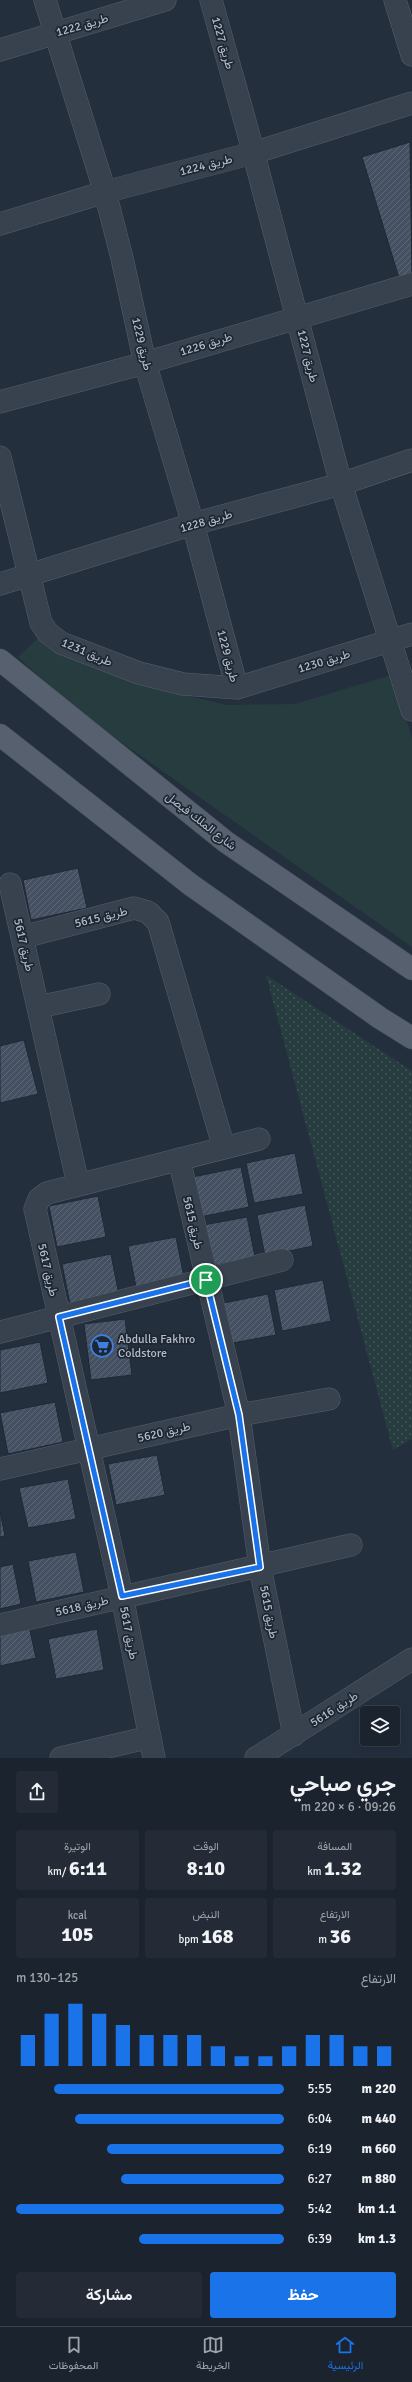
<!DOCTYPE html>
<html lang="ar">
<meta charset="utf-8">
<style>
body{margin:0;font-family:Signika,Vazirmatn,sans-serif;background:#242b36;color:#f1f3f6;direction:rtl;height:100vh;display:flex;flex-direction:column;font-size:15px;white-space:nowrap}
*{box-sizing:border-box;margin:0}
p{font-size:13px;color:#a0a4aa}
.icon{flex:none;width:22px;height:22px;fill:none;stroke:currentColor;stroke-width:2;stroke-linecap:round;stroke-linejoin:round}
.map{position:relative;height:1758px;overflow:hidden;direction:ltr}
.side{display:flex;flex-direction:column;background:#1b232e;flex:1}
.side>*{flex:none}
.tools{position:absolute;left:360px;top:1706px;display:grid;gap:8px}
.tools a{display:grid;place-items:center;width:40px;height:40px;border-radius:4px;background:#1b232e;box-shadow:0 2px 10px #0003,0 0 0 1px #39404a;font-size:20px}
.pin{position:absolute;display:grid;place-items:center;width:34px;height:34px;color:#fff;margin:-17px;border:2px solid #fff;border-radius:50%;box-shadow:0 1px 4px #0007}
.round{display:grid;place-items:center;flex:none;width:42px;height:42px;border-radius:4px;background:#242b36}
.headline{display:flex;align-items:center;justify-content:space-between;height:68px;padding:0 16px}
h1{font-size:22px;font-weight:700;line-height:30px}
.figures{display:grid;grid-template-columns:repeat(3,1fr);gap:6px;height:68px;padding:4px 16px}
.figures div{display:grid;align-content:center;border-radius:4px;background:#242b36;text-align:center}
.figures b{font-size:20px;font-weight:700}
.figures small{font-size:11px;font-weight:400}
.figures p{font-size:11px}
.chart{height:112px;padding:8px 16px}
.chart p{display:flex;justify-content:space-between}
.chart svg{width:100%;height:72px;margin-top:4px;stroke:#1a73e8;stroke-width:6}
.primary-button{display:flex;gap:8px;margin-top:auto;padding:8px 16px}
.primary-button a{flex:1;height:46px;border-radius:4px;background:#1a73e8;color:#fff;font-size:16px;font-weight:700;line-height:46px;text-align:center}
.primary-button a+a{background:#242b36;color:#f1f3f6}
ul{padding:0 16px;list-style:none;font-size:13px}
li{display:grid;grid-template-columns:64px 48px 1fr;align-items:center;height:30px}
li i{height:10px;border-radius:5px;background:#1a73e8}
.dock{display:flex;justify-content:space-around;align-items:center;height:56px;border-top:1px solid #39404a;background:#1b232e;font-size:11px;color:#a0a4aa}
.dock a{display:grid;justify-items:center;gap:2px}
.dock .selected{color:#1a73e8}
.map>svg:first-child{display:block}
.grass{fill:url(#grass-dots)}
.park{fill:#263c3f}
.building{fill:url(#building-hatch);stroke:#1f2835}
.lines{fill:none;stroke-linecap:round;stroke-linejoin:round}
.minor-casing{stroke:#565f6c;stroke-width:23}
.primary-casing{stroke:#414a57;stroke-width:23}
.minor{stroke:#38414e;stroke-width:22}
.primary{stroke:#56606e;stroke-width:22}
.route-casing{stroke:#fff;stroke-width:8}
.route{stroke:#1a73e8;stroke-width:5}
.labels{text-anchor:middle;stroke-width:3.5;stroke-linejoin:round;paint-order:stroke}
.street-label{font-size:12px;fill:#b4bcc9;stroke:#1d2633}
.poi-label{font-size:12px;fill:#b4bcc9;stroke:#1d2633;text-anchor:start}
</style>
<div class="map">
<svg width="412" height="1758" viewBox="0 0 412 1758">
<defs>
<pattern id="grass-dots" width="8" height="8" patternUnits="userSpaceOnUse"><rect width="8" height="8" fill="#263c3f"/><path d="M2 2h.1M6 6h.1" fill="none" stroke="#435659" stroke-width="1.8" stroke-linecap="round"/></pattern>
<pattern id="building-hatch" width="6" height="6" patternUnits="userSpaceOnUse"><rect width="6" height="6" fill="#455162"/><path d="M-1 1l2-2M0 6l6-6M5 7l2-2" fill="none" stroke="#5d6877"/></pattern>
</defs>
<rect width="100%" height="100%" fill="#242f3e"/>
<!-- grass -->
<path class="grass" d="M266,975l146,96v368l-19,11z"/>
<!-- park -->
<path class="park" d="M39,637l115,51 73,17 68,-1 99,-30 18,65v208l-332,-234 -62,-56z"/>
<!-- building -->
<path class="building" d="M410,142l2,135 -12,4 -38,-124z
M78,868l9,40 -56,12 -8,-40z
M24,1040l14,54 -38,9v-57z
M295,1153l8,41 -49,9 -8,-40z
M241,1167l8,40 -49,10 -7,-40z
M98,1196l8,41 -49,10 -8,-41z
M305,1205l8,41 -48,10 -8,-41z
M247,1217l8,40 -48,10 -9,-41z
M176,1237l8,40 -48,10 -8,-41z
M111,1254l8,41 -49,9 -8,-40z
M323,1280l8,41 -49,10 -8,-41z
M268,1294l8,41 -49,9 -8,-40z
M125,1319l7,56 -41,5 -7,-56z
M40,1342l8,41 -48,10v-43z
M55,1402l8,40 -55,12 -8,-41z
M157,1455l8,40 -49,10 -8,-41z
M68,1479l8,40 -48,9 -9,-40z
M0,1511l5,25 -5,1z
M76,1552l8,40 -48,10 -8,-41z
M13,1564l8,40 -21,5v-42z
M29,1626l7,32 -36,8v-33z
M97,1629l7,41 -48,9 -8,-40z"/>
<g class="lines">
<!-- minor casing -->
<g class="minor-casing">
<path id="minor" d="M45,0l60,192 17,66 23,105 48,161 44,164
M211,0l35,125 95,359 71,226
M395,0l17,55
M0,50l165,-50
M0,224l105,-32 148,-39 159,-50
M0,402l145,-39 267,-79
M0,457l41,166 7,10 13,10 78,30 44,11 54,4 175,-54
M0,584l193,-60 148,-40 71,-24
M10,884l68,300
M23,937l111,-29 14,4 10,10 66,226
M38,1007l61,-13
M179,1159l60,256 21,152 34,168
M0,1332l282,-72
M0,1469l239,-54 90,-16
M0,1625l351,-80
M61,1758l89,-21
M154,1758l-32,-162 -87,-387 4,-10 8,-6 212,-54
M256,1758l156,-99"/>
</g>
<!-- primary casing -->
<g class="primary-casing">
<path id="primary" d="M0,660l226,182 186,127
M0,735l191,150 189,133 32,20"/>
</g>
<!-- minor -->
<use href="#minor" class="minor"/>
<!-- primary -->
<use href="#primary" class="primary"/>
</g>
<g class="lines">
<!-- route casing -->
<g class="route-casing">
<path id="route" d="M206,1280l33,135 21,152 -138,29 -63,-279z"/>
</g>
<!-- route -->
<use href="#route" class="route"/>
</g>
<!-- icons -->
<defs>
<g id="supermarket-ring" transform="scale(1.15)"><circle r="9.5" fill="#1d2633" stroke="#3f7fe0" stroke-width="1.5"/><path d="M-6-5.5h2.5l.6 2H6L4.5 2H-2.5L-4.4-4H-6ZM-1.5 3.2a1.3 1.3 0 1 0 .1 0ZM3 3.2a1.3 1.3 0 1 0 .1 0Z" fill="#3f7fe0"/></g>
</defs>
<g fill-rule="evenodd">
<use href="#supermarket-ring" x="102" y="1346"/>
</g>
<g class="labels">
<!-- street labels -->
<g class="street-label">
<text transform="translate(82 25) rotate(-16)" y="4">طريق 1222</text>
<text transform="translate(223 43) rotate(74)" y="4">طريق 1227</text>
<text transform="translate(206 165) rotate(-14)" y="4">طريق 1224</text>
<text transform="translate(142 344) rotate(77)" y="4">طريق 1229</text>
<text transform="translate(206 344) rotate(-17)" y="4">طريق 1226</text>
<text transform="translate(308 356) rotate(76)" y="4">طريق 1227</text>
<text transform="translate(206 521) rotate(-16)" y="4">طريق 1228</text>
<text transform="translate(87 652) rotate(23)" y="4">طريق 1231</text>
<text transform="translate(228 656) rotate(75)" y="4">طريق 1229</text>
<text transform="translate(324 661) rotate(-17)" y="4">طريق 1230</text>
<text transform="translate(201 821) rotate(38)" y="4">شارع الملك فيصل</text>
<text transform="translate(101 917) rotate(-14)" y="4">طريق 5615</text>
<text transform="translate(24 945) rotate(77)" y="4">طريق 5617</text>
<text transform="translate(193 1223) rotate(77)" y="4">طريق 5615</text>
<text transform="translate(48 1270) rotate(77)" y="4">طريق 5617</text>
<text transform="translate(164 1432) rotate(-13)" y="4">طريق 5620</text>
<text transform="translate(82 1606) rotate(-13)" y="4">طريق 5618</text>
<text transform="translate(269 1612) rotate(79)" y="4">طريق 5615</text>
<text transform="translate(129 1633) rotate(79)" y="4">طريق 5617</text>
<text transform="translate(334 1709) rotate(-33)" y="4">طريق 5616</text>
</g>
<!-- poi labels -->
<g class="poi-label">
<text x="118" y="1343">Abdulla Fakhro<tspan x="118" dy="14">Coldstore</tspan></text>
</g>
</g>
</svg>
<div class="tools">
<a><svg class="icon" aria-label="layers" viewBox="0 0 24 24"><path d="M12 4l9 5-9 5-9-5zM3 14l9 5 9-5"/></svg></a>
</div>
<div class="pin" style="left:206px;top:1280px;background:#1e9e55"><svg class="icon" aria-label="arrive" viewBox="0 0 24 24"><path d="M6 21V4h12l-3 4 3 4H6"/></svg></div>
</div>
<section class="side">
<div class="headline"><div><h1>جري صباحي</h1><p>09:26 · 6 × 220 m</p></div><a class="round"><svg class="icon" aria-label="share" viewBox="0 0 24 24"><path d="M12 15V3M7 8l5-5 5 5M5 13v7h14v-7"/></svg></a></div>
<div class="figures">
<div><p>المسافة</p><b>1.32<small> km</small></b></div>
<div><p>الوقت</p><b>8:10</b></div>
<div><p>الوتيرة</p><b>6:11<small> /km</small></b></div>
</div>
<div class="figures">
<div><p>الارتفاع</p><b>36<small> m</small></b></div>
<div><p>النبض</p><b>168<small> bpm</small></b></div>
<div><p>kcal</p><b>105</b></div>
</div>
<div class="chart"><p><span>الارتفاع</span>125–130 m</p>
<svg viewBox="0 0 160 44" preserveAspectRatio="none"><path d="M5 44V25M15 44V12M25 44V6M35 44V12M45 44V19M55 44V25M65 44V25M75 44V25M85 44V32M95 44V38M105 44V38M115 44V32M125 44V25M135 44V25M145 44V32M155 44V32"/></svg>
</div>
<ul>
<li><b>220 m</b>5:55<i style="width:86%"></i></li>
<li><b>440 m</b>6:04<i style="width:78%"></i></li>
<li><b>660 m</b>6:19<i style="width:66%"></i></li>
<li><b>880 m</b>6:27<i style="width:61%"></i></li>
<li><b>1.1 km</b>5:42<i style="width:100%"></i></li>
<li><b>1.3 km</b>6:39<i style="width:54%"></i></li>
</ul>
<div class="primary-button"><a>حفظ</a><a>مشاركة</a></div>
</section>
<nav class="dock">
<a class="selected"><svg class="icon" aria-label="home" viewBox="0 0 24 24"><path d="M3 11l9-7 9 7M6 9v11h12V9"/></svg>الرئيسية</a>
<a><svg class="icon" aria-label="map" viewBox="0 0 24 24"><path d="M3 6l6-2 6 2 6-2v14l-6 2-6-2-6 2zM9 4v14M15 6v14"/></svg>الخريطة</a>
<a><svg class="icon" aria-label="saved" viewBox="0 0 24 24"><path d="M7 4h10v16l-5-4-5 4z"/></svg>المحفوظات</a>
</nav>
